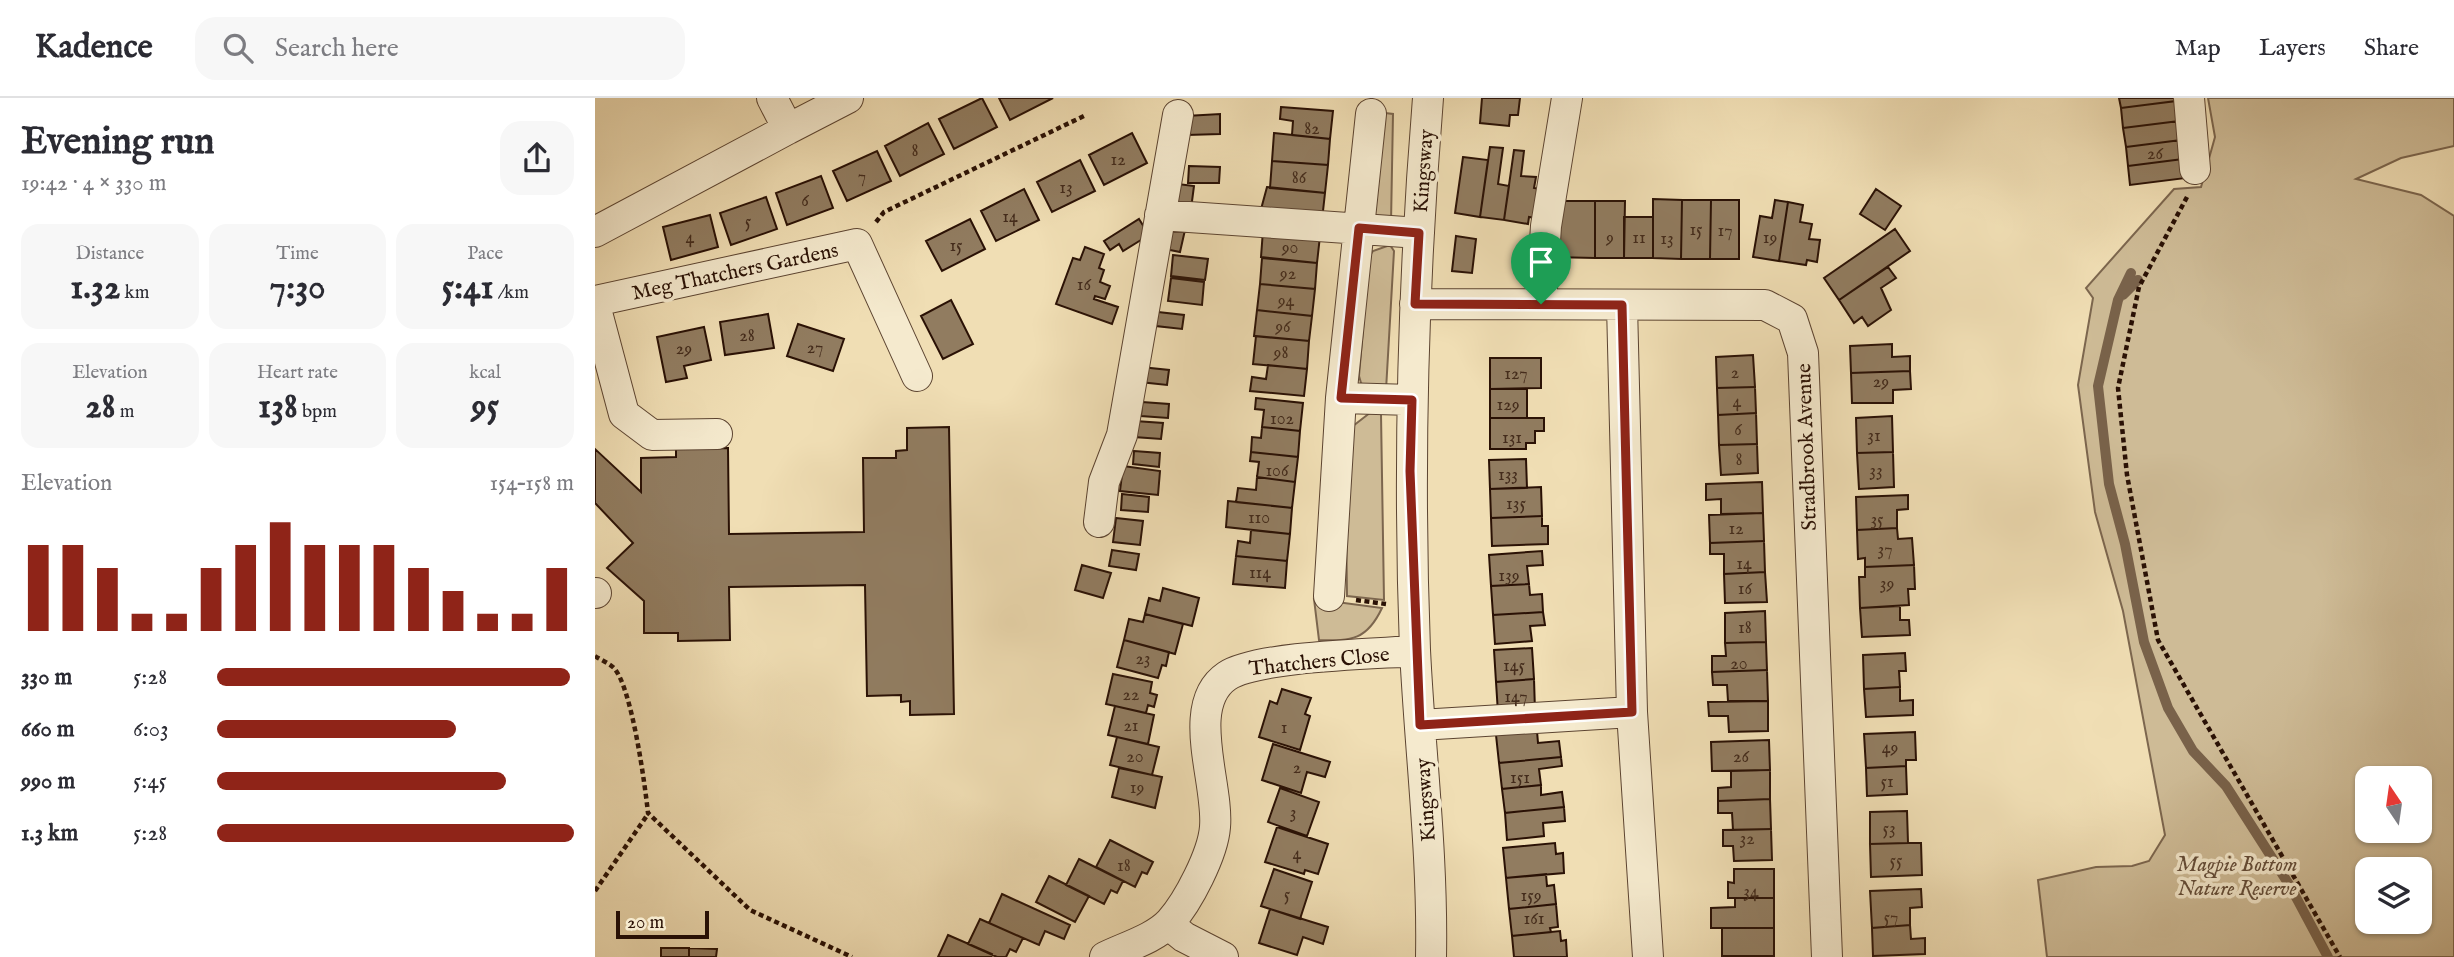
<!DOCTYPE html>
<meta charset="utf-8">
<style>
body{margin:0;font-family:"IM FELL English",serif;background:#f7f7f7;color:#2b2b33;height:100vh;display:flex;flex-direction:column;font-size:26px;white-space:nowrap}
*{box-sizing:border-box;margin:0}
p{font-size:23px;color:#7c7c81}
.icon{flex:none;width:38px;height:38px;fill:none;stroke:currentColor;stroke-width:2;stroke-linecap:round;stroke-linejoin:round}
.map{position:relative;flex:1;overflow:hidden}
.side{display:flex;flex-direction:column;background:#fff;width:595px}
.side>*{flex:none}
.needle{width:46px;rotate:347deg}
.tools{position:absolute;left:1760px;top:668px;display:grid;gap:14px}
.tools a{display:grid;place-items:center;width:77px;height:77px;border-radius:14px;background:#fff;box-shadow:0 2px 5px #0004;font-size:35px}
.scale{position:absolute;left:21px;bottom:18px;width:93px;box-sizing:border-box;padding-left:7px;border:4px solid #2a1105;border-top:0;font-size:19px;line-height:24px;white-space:nowrap;color:#2a1105;-webkit-text-stroke:5px #f5eace;paint-order:stroke}
.pin{position:absolute;display:grid;place-items:center;width:60px;height:60px;color:#fff;margin:-72px -30px;border-radius:50% 50% 50% 0;rotate:-45deg;box-shadow:0 0 7px #0007}
.pin .icon{rotate:45deg}
.round{display:grid;place-items:center;flex:none;width:74px;height:74px;border-radius:21px;background:#f7f7f7}
.headline{display:flex;align-items:center;justify-content:space-between;height:119px;padding:0 21px}
h1{font-size:38px;font-weight:700;line-height:52px}
.stats{display:grid;grid-template-columns:repeat(3,1fr);gap:10px;height:119px;padding:7px 21px}
.stats div{display:grid;align-content:center;border-radius:18px;background:#f7f7f7;text-align:center}
.stats b{font-size:35px;font-weight:700}
.stats small{font-size:19px;font-weight:400}
.stats p{font-size:19px}
.chart{height:196px;padding:14px 21px}
.chart p{display:flex;justify-content:space-between}
.chart svg{width:100%;height:126px;margin-top:7px;stroke:#8f2418;stroke-width:6}
ul{padding:0 21px;list-style:none;font-size:23px}
li{display:grid;grid-template-columns:112px 84px 1fr;align-items:center;height:52px}
li i{height:18px;border-radius:9px;background:#8f2418}
header{display:flex;align-items:center;gap:42px;box-sizing:border-box;height:98px;padding:0 35px;background:#fff;border-bottom:2px solid #e1e1e2}
header strong{font-size:33px}
nav{display:flex;gap:38px;margin-inline-start:auto;font-size:24px}
.search{width:490px;height:63px;background:#f7f7f7;display:flex;align-items:center;gap:18px;box-sizing:border-box;padding:0 24px;border-radius:21px;color:#7c7c81;font-size:26px}
main{display:flex;flex:1;min-height:0}
.map>svg:first-child{display:block}
.green{fill:#cebb96;stroke:#7c664e;stroke-width:2;fill-rule:evenodd}
.lines{fill:none;stroke-linecap:round;stroke-linejoin:round}
.stream{stroke:#79624a;stroke-width:10}
.building{fill:#917c60;stroke:#2a1105;stroke-width:2}
.minor-casing{stroke:#5c4431;stroke-width:32}
.path{stroke:#2a1105;stroke-width:4.5;stroke-dasharray:5 3.5;stroke-linecap:butt}
.minor{stroke:#f5eace;stroke-width:30}
.route-casing{stroke:#fff;stroke-width:14}
.route{stroke:#8f2418;stroke-width:9}
.labels{text-anchor:middle;stroke-width:7;stroke-linejoin:round;paint-order:stroke}
.number-label{font-size:18px;fill:#442c1c}
.street-label{font-size:21px;fill:#2a1105;stroke:#f5eace}
.park-label{font-size:21px;font-style:italic;fill:#634c38;stroke:#f5eace}
</style>
<header>
<strong>Kadence</strong>
<div class="search"><svg class="icon" aria-label="search" viewBox="0 0 24 24"><circle cx="10" cy="10" r="6"/><path d="M15 15l6 6"/></svg>Search here</div>
<nav><a>Map</a><a>Layers</a><a>Share</a></nav>
</header>
<main>
<section class="side">
<div class="headline"><div><h1>Evening run</h1><p>19:42 · 4 × 330 m</p></div><a class="round"><svg class="icon" aria-label="share" viewBox="0 0 24 24"><path d="M12 15V3M7 8l5-5 5 5M5 13v7h14v-7"/></svg></a></div>
<div class="stats">
<div><p>Distance</p><b>1.32<small> km</small></b></div>
<div><p>Time</p><b>7:30</b></div>
<div><p>Pace</p><b>5:41<small> /km</small></b></div>
</div>
<div class="stats">
<div><p>Elevation</p><b>28<small> m</small></b></div>
<div><p>Heart rate</p><b>138<small> bpm</small></b></div>
<div><p>kcal</p><b>95</b></div>
</div>
<div class="chart"><p><span>Elevation</span>154–158 m</p>
<svg viewBox="0 0 160 44" preserveAspectRatio="none"><path d="M5 44V14M15 44V14M25 44V22M35 44V38M45 44V38M55 44V22M65 44V14M75 44V6M85 44V14M95 44V14M105 44V14M115 44V22M125 44V30M135 44V38M145 44V38M155 44V22"/></svg>
</div>
<ul>
<li><b>330 m</b>5:28<i style="width:99%"></i></li>
<li><b>660 m</b>6:03<i style="width:67%"></i></li>
<li><b>990 m</b>5:45<i style="width:81%"></i></li>
<li><b>1.3 km</b>5:28<i style="width:100%"></i></li>
</ul>
</section>
<div class="map">
<svg width="1859" height="859" viewBox="0 0 1859 859">
<rect width="100%" height="100%" fill="#f0deb4"/>
<filter id="stains"><feTurbulence type="fractalNoise" baseFrequency=".00286" numOctaves="4"/><feColorMatrix values="0 0 0 0 .2 0 0 0 0 .09 0 0 0 0 .02 0 0 0 .5 -.17"/></filter>
<radialGradient id="worn" r=".72"><stop offset=".6" stop-color="#630" stop-opacity="0"/><stop offset="1" stop-color="#630" stop-opacity=".3"/></radialGradient>
<!-- green -->
<path class="green" d="M1613,0h246v48l-53,12 -45,21 65,16 33,21v741h-407l-9,-77 58,-13 36,-1 17,-5 16,-26 -42,-224 -28,-99 -17,-127 15,-87 -7,-10 88,-99 27,-2 14,-50zM1773,681h52v52h-52zM1773,772h52v52h-52z
M790,15l8,1 -2,109 -12,-2 -5,-8z
M795,147l4,6 -8,139 -16,1 -9,-8 -2,-7 10,-119 4,-6z
M776,314l10,2 3,186 -37,-4 -1,-78 7,-92z
M719,501l68,9c-15,32 -30,33 -63,32z"/>
<g class="lines">
<!-- stream -->
<path class="stream" d="M1536,175l-13,27 -20,86 11,98 16,60 19,98 24,66 25,43 33,35 64,100 38,71
M1528,197l15,-15"/>
</g>
<!-- building -->
<path class="building" d="M387,0l15,29 -43,22 -15,-30z
M404,0h54l-43,22z
M887,0h38l-2,17h-8l-1,11 -29,-3z
M1524,0h57v3l-55,7z
M1581,3l3,20 -56,7 -2,-20z
M686,9l52,4 -3,28 -38,-4 1,-14 -13,-2z
M625,16v20l-33,1 -1,-19z
M1584,23l2,19 -55,7 -3,-19z
M333,25l16,31 -44,22 -15,-30z
M537,35l15,30 -43,22 -15,-30z
M679,35l56,6 -2,26 -56,-4z
M1586,42l2,19 -55,7 -2,-19z
M895,49l13,1 -5,36 11,2 -5,34 -24,-3z
M919,52l10,1 -3,25 15,1 -2,11 11,2 -4,29 -12,-2 -1,7 -24,-4z
M282,53l14,30 -44,20 -14,-30z
M868,59l25,3 -8,57 -25,-4z
M1588,61l3,19 -56,7 -2,-19z
M485,62l15,31 -43,21 -15,-30z
M677,63l56,4 -3,28 -55,-5z
M594,68l31,1 -1,16h-31z
M226,78l12,32 -46,17 -11,-32z
M583,86l16,2 -3,23 -15,-2z
M672,89l58,6 -3,27 -62,-7z
M429,91l15,31 -43,21 -15,-30z
M1281,91l25,17 -16,24 -25,-16z
M171,99l11,32 -46,16 -11,-32z
M1058,101l29,1 -1,59 -28,-1z
M1087,102h29l-1,59h-29z
M1116,102h28v59h-29z
M1180,102l13,2 -9,59 -26,-4 7,-41 12,2z
M963,103h37v57l-44,-1z
M1000,103h30l-1,57h-29z
M1193,104l15,3 -3,17 12,2 -3,15 11,1 -3,22 -10,-2 -1,5 -27,-4z
M115,117l8,32 -47,13 -8,-33z
M1029,119h29v41h-29z
M375,121l15,30 -43,22 -16,-30z
M544,121l10,16 -26,16 -4,-7 -9,6 -6,-9z
M575,129l15,3 -5,22 -15,-3z
M1300,131l15,22 -71,49 -15,-22z
M668,132l57,6 -3,27 -56,-6z
M861,138l20,3 -4,34 -20,-2z
M490,149l19,7 -5,14 5,2 -4,12 10,4 -5,13 -10,-3 -1,3 24,8 -6,17 -56,-20 17,-46 7,2z
M578,157l35,4 -3,21 -34,-4z
M667,160l55,5 -2,26 -55,-5z
M1293,169l8,11 -15,10 10,22 -23,16 -6,-9 -8,6 -15,-23z
M576,180l33,4 -2,23 -34,-4z
M665,186l55,5 -3,27 -55,-6z
M356,202l22,44 -30,15 -22,-43z
M662,212l55,6 -3,25 -55,-5z
M563,214l26,3 -2,14 -26,-3z
M173,216l6,34 -49,7 -5,-33z
M203,226l46,15 -11,32 -46,-15z
M109,229l7,33 -27,6 3,12 -21,4 -9,-45z
M661,238l53,5 -2,28 -54,-5z
M1297,246v13l18,-1v15l-59,2 -1,-27z
M1158,257l2,32 -38,1 -1,-31z
M895,260h51v30l-51,1z
M673,267l39,4 -3,27 -54,-5 2,-14 14,2z
M546,269l28,3 -2,15 -27,-3z
M1315,273l1,18 -18,1v13h-41l-1,-30z
M1160,289l1,26 -38,2 -1,-27z
M895,291h37v29h-37z
M661,300l47,5 -3,28 -38,-4 2,-17 -9,-1z
M547,304l27,2 -1,14 -27,-2z
M1161,315l1,31 -38,1 -1,-30z
M1297,318l1,36 -36,1 -1,-35z
M895,320h54v13h-9v12h-9v6h-36z
M540,323l28,2 -2,16 -27,-2z
M354,329l5,287 -44,1v-14l-9,1v-7l-34,1 -2,-111 -136,2 1,53 -52,1v-8h-34v-32l-37,-33 26,-25 -38,-40v-54l46,43v-34l35,-1v-8l52,-1 1,86 135,-2 -1,-74h33v-7l11,-1v-22z
M667,329l38,4 -2,26 -47,-5 1,-15 9,1z
M1162,346l1,29 -37,2 -2,-30z
M539,353l26,2 -1,14 -26,-3z
M656,354l47,5 -3,25 -38,-5 2,-15 -9,-1z
M1298,354l1,35 -35,2 -2,-36z
M931,361l1,29 -37,1 -1,-29z
M528,368l37,5 -2,24 -38,-4z
M662,379l38,5 -3,26 -56,-6 2,-14 18,2z
M1167,384l1,31 -42,1v-15l-15,1v-16z
M946,389l1,29 -51,2 -1,-29z
M527,396l27,3 -1,15 -27,-2z
M1313,397v14l-11,1v18l-40,2 -1,-33z
M633,403l64,7 -2,26 -64,-7z
M1168,415l1,28 -54,2 -1,-28z
M947,418v10h6v18l-56,2 -1,-28z
M521,420l27,3 -3,24 -27,-3z
M1302,430l1,11 14,-1 2,27 -49,2v-9l-7,1 -1,-29z
M656,432l39,4 -3,27 -51,-5 2,-15 12,2z
M1169,443l1,31 -41,2v-20h-14v-11z
M517,452l27,4 -3,16 -27,-4z
M947,453l1,14 -16,1 2,18 -38,2 -2,-31z
M641,458l51,5 -2,27 -52,-4z
M487,467l29,8 -8,25 -28,-8z
M1319,467l1,24h-7l1,16 -49,3 -1,-31h6v-10z
M1170,474l2,30 -42,1 -1,-29z
M934,486l1,11 12,-1 1,18 -50,3 -2,-29z
M568,490l36,10 -7,28 -47,-12 4,-16 11,3z
M1305,508v14h9l1,15 -48,2 -2,-29z
M1170,513l1,31 -41,1v-30z
M948,514l2,13 -15,1 2,15 -37,3 -2,-29z
M550,516l38,10 -8,30 -51,-14 5,-21 14,3z
M529,542l45,12 -3,14 -4,-1 -4,13 -41,-11z
M1171,544l1,28 -55,2v-16h14l-1,-13z
M937,550l2,31 -38,3 -2,-32z
M1310,555l1,18h-7l1,16 -36,2 -1,-34z
M1172,572l1,31h-40l-1,-16h-14l-1,-13z
M518,576l39,8 -2,11 7,2 -3,12 -6,-2 -2,8 -40,-9z
M939,581l1,32 -37,2 -2,-31z
M1305,589v14l13,-1v15l-47,2 -2,-28z
M687,591l29,9 -6,16 5,2 -10,34 -41,-13 11,-36 7,3z
M1173,603v30l-39,1 -1,-16h-19l-1,-14z
M520,608l39,9 -6,29 -40,-9z
M942,633l1,12 21,-2 2,16 -62,6 -3,-28z
M1320,634l1,28h-10v6l-40,2 -2,-34z
M522,639l42,10 -7,28 -42,-10z
M1174,642l1,30 -58,1 -1,-29z
M678,646l57,18 -5,15 -18,-5 -6,21 -39,-13z
M966,659l1,9 -23,3 2,16 -39,4 -3,-26z
M1311,668l1,28 -40,2 -1,-28z
M524,670l43,9 -7,31 -43,-11z
M1175,672v29l-52,2v-13l13,-1v-16z
M946,687v10l21,-3 2,15 -59,6 -3,-24z
M685,690l39,14 -12,34 -39,-14z
M1175,701l1,30 -38,1 -1,-17h-14v-12z
M969,709l1,14 -22,2 1,13 -37,4 -2,-27z
M1312,713l1,32 -38,1v-32z
M682,729l51,17 -10,30 -13,-4 -1,4 -39,-12z
M1176,731l1,31 -38,1 -1,-15h-10v-16z
M515,742l43,22 -6,12 -5,-2 -7,15 -39,-20z
M960,745l1,11 7,-1 1,20 -58,5 -3,-30z
M1313,745h13l1,32 -51,2 -1,-33z
M484,761l44,22 -6,12 -6,-3 -7,14 -38,-19z
M679,771l38,13 -12,37 -39,-13z
M1139,771h40v29h-46v-16l6,1z
M951,776l1,12 7,-1 2,19 -47,5 -3,-31z
M454,778l40,20 -14,26 -39,-20z
M1326,791l1,18 -12,1v17l-38,3 -2,-37z
M407,796l68,31 -6,14 -19,-8 -6,14 -50,-22z
M1140,800h39v30h-63v-20l24,-1z
M961,806l2,23 -8,1 1,4 -39,4 -3,-27z
M675,811l58,18 -5,17 -20,-7 -6,18 -38,-12z
M385,821l43,19 -7,14 -6,-3 -4,8h-9l-29,-13z
M1315,827l1,14 14,-1v16l-52,2 -1,-28z
M1127,830h52v28h-52z
M965,833l1,10 5,-1 1,17h-53l-2,-21z
M353,837l44,19 -1,3h-53z
M66,850h28v9h-28z
M94,850l28,1 -1,8h-27z"/>
<g class="lines">
<!-- minor casing -->
<g class="minor-casing">
<path id="minor" d="M833,0c-15,184 -20,367 -13,552 5,102 18,204 16,307
M1594,0l6,71
M193,31l60,-31
M565,117l259,18
M0,134l193,-103 -16,-31
M0,203l262,-57 60,132
M820,206l350,1 27,14 11,34 24,604
M946,206l5,-78 21,-128
M0,207l29,109 28,21 65,-1
M1027,207l10,407 16,245
M746,300l71,2
M504,424l5,-40 18,-47 56,-320
M0,495h1
M734,498l12,-198 30,-284
M825,627l212,-13
M573,826l16,13 39,20
M510,859c20,-10 49,-18 65,-35 18,-20 43,-68 45,-95 4,-44 -31,-122 12,-151 30,-20 147,-22 188,-25"/>
</g>
<!-- path -->
<path class="path" d="M1592,99l-48,90 -21,101 9,87 31,165 182,317
M281,124l8,-10 202,-97
M761,502l30,4
M0,558c6,4 14,7 19,12 18,20 31,117 34,145l102,97 102,47
M0,793l53,-77"/>
<!-- minor -->
<use href="#minor" class="minor"/>
</g>
<g class="lines">
<!-- route casing -->
<g class="route-casing">
<path id="route" d="M764,130l60,5 -4,71 207,1 10,407 -212,13 -10,-254 2,-71 -71,-2z"/>
</g>
<!-- route -->
<use href="#route" class="route"/>
</g>
<g class="labels">
<!-- number labels -->
<g class="number-label">
<text x="717" y="36">82</text>
<text x="320" y="58">8</text>
<text x="1560" y="61">26</text>
<text x="523" y="67">12</text>
<text x="267" y="84">7</text>
<text x="704" y="85">86</text>
<text x="471" y="95">13</text>
<text x="210" y="108">6</text>
<text x="415" y="124">14</text>
<text x="153" y="129">5</text>
<text x="1101" y="137">15</text>
<text x="1130" y="138">17</text>
<text x="95" y="145">4</text>
<text x="1015" y="145">9</text>
<text x="1044" y="145">11</text>
<text x="1175" y="145">19</text>
<text x="1072" y="146">13</text>
<text x="361" y="153">15</text>
<text x="695" y="155">90</text>
<text x="693" y="181">92</text>
<text x="489" y="192">16</text>
<text x="691" y="208">94</text>
<text x="688" y="234">96</text>
<text x="152" y="243">28</text>
<text x="220" y="255">27</text>
<text x="89" y="256">29</text>
<text x="686" y="260">98</text>
<text x="1140" y="280">2</text>
<text x="921" y="281">127</text>
<text x="1286" y="289">29</text>
<text x="1142" y="309">4</text>
<text x="913" y="312">129</text>
<text x="687" y="326">102</text>
<text x="1143" y="337">6</text>
<text x="1279" y="343">31</text>
<text x="917" y="345">131</text>
<text x="1144" y="367">8</text>
<text x="682" y="378">106</text>
<text x="1281" y="378">33</text>
<text x="913" y="382">133</text>
<text x="921" y="411">135</text>
<text x="664" y="425">110</text>
<text x="1282" y="427">35</text>
<text x="1141" y="436">12</text>
<text x="1290" y="457">37</text>
<text x="1149" y="471">14</text>
<text x="665" y="480">114</text>
<text x="914" y="483">139</text>
<text x="1292" y="491">39</text>
<text x="1150" y="496">16</text>
<text x="1150" y="535">18</text>
<text x="548" y="566">23</text>
<text x="1144" y="571">20</text>
<text x="919" y="573">145</text>
<text x="536" y="602">22</text>
<text x="921" y="604">147</text>
<text x="536" y="633">21</text>
<text x="689" y="635">1</text>
<text x="1295" y="655">49</text>
<text x="540" y="664">20</text>
<text x="1146" y="664">26</text>
<text x="702" y="675">2</text>
<text x="925" y="685">151</text>
<text x="1292" y="689">51</text>
<text x="542" y="695">19</text>
<text x="698" y="720">3</text>
<text x="1294" y="736">53</text>
<text x="1152" y="746">32</text>
<text x="702" y="761">4</text>
<text x="1301" y="768">55</text>
<text x="529" y="773">18</text>
<text x="1156" y="799">34</text>
<text x="692" y="802">5</text>
<text x="936" y="803">159</text>
<text x="1296" y="825">57</text>
<text x="939" y="826">161</text>
</g>
<!-- street labels -->
<g class="street-label">
<text transform="translate(828 73) rotate(-86)" y="7">Kingsway</text>
<text transform="translate(140 173) rotate(-12)" y="7">Meg Thatchers Gardens</text>
<text transform="translate(1211 349) rotate(-92)" y="7">Stradbrook Avenue</text>
<text transform="translate(724 563) rotate(-6)" y="7">Thatchers Close</text>
<text transform="translate(830 702) rotate(-94)" y="7">Kingsway</text>
</g>
<!-- park labels -->
<g class="park-label">
<text x="1642" y="773">Magpie Bottom<tspan x="1642" dy="24">Nature Reserve</tspan></text>
</g>
</g>
<rect width="100%" height="100%" filter="url(#stains)"/>
<rect width="100%" height="100%" fill="url(#worn)"/>
</svg>
<div class="tools">
<a><svg class="needle" viewBox="-14 -14 28 28"><path d="M0-13l5 13h-10z" fill="#e53935"/><path d="M0 13l5-13h-10z" fill="#7c7c81"/></svg></a>
<a><svg class="icon" aria-label="layers" viewBox="0 0 24 24"><path d="M12 4l9 5-9 5-9-5zM3 14l9 5 9-5"/></svg></a>
</div>
<div class="scale">20 m</div>
<div class="pin" style="left:946px;top:206px;background:#1e9e55"><svg class="icon" aria-label="arrive" viewBox="0 0 24 24"><path d="M6 21V4h12l-3 4 3 4H6"/></svg></div>
</div>
</main>
